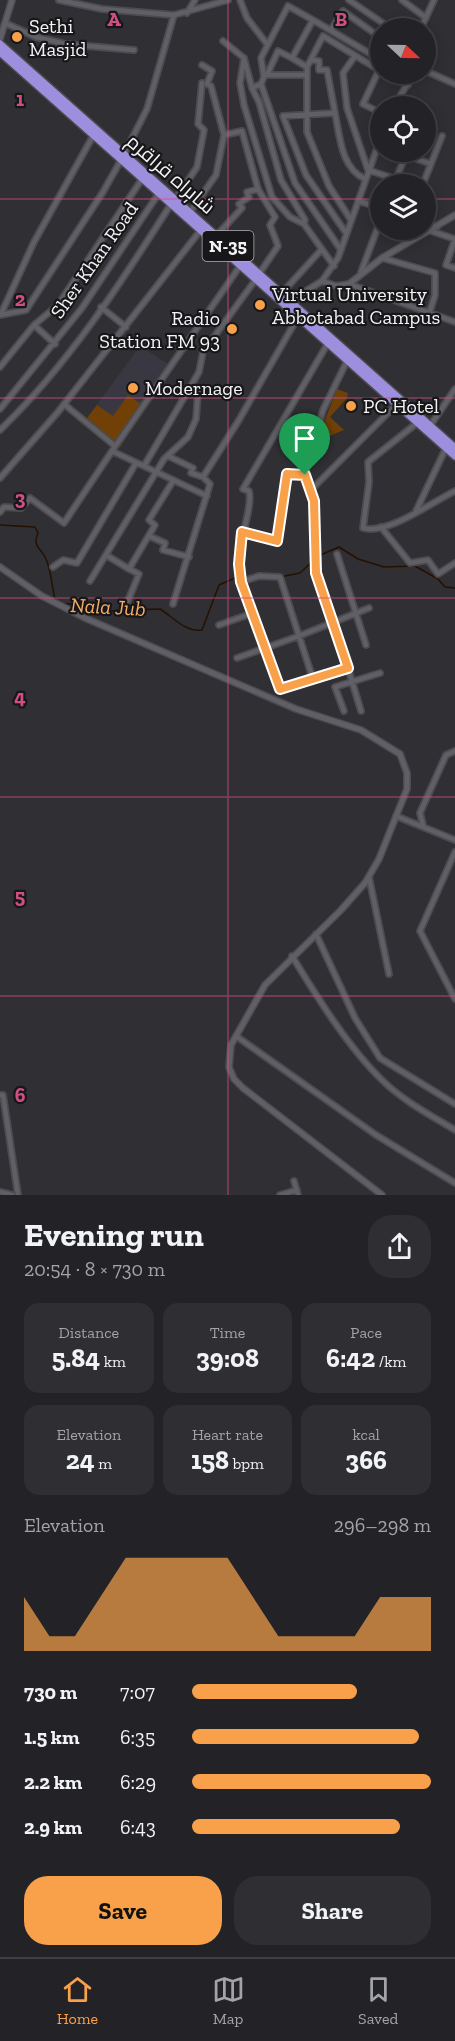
<!DOCTYPE html>
<meta charset="utf-8">
<style>
body{margin:0;font-family:"Zilla Slab",Cairo,serif;background:#2f2f33;color:#f1f3f6;height:100vh;display:flex;flex-direction:column;font-size:22px;white-space:nowrap}
*{box-sizing:border-box;margin:0}
p{font-size:20px;color:#a3a4a7}
.icon{flex:none;width:33px;height:33px;fill:none;stroke:currentColor;stroke-width:2;stroke-linecap:round;stroke-linejoin:round}
.map{position:relative;height:1195px;overflow:hidden}
.panel{display:flex;flex-direction:column;background:#232327;flex:1}
.panel>*{flex:none}
.needle{width:39px;rotate:112deg}
.buttons{position:absolute;left:370px;top:18px;display:grid;gap:12px}
.buttons a{display:grid;place-items:center;width:66px;height:66px;border-radius:50%;background:#232327;box-shadow:0 3px 15px #0003,0 0 0 2px #404044;font-size:30px}
.pin{position:absolute;display:grid;place-items:center;width:51px;height:51px;color:#fff;margin:-62px -26px;border-radius:50% 50% 50% 0;rotate:-45deg;box-shadow:0 0 6px #0007}
.pin .icon{rotate:45deg}
.round{display:grid;place-items:center;flex:none;width:63px;height:63px;border-radius:24px;background:#2f2f33}
.headline{display:flex;align-items:center;justify-content:space-between;height:102px;padding:0 24px}
h1{font-size:33px;font-weight:700;line-height:45px}
.metrics{display:grid;grid-template-columns:repeat(3,1fr);gap:9px;height:102px;padding:6px 24px}
.metrics div{display:grid;align-content:center;border-radius:15px;background:#2f2f33;text-align:center}
.metrics b{font-size:26px;font-weight:700}
.metrics small{font-size:16px;font-weight:400}
.metrics p{font-size:16px}
.chart{height:168px;padding:12px 24px}
.chart p{display:flex;justify-content:space-between}
.chart svg{width:100%;height:108px;margin-top:6px;fill:#f8a14a;opacity:.7}
.primary-button{display:flex;gap:12px;margin-top:auto;padding:12px 24px}
.primary-button a{flex:1;height:69px;border-radius:24px;background:#f8a14a;color:#111;font-size:24px;font-weight:700;line-height:69px;text-align:center}
.primary-button a+a{background:#2f2f33;color:#f1f3f6}
ul{padding:0 24px;list-style:none;font-size:20px}
li{display:grid;grid-template-columns:96px 72px 1fr;align-items:center;height:45px}
li i{height:15px;border-radius:8px;background:#f8a14a}
.dock{display:flex;justify-content:space-around;align-items:center;height:84px;border-top:2px solid #404044;background:#232327;font-size:16px;color:#a3a4a7}
.dock a{display:grid;justify-items:center;gap:3px}
.dock .active{color:#f8a14a}
.map>svg:first-child{display:block}
.built{fill:#393742}
.green{fill:#704006}
.lines{fill:none;stroke-linecap:round;stroke-linejoin:round}
.stream{stroke:#261100;stroke-width:1.5}
.minor-casing{stroke:#4c4c50;stroke-width:8}
.tertiary-casing{stroke:#4c4c50;stroke-width:8}
.trunk-casing{stroke:#4c4c50;stroke-width:10}
.minor{stroke:#605f65;stroke-width:4.5}
.tertiary{stroke:#605f65;stroke-width:5}
.trunk{stroke:#9e8ede;stroke-width:7}
.route-casing{stroke:#fff;stroke-width:12}
.route{stroke:#f8a14a;stroke-width:8}
.grid{fill:none;stroke:#ce4f82;stroke-width:1.5;stroke-opacity:0.55}
.poi-dot{fill:#f8a14a;stroke:#171719;stroke-width:2}
.labels{text-anchor:middle;stroke-width:4.5;stroke-linejoin:round;paint-order:stroke}
.shield{fill:#171719;stroke:#b1b1b4;stroke-width:1.5}
.shield-label{font-size:18px;font-weight:bold;fill:#f3f3f6}
.poi-label{font-size:20px;fill:#f3f3f6;stroke:#171719;text-anchor:start}
.street-label{font-size:20px;fill:#f3f3f6;stroke:#171719}
.water-label{font-size:21px;font-style:italic;fill:#f6ad68;stroke:#171719}
.grid-label{font-size:20px;text-anchor:middle;font-weight:bold;fill:#ce4f82;stroke:#171719;stroke-width:4.5;stroke-linejoin:round;paint-order:stroke}
</style>
<div class="map">
<svg width="455" height="1195" viewBox="0 0 455 1195">
<rect width="100%" height="100%" fill="#2f2f34"/>
<!-- built -->
<path class="built" d="M140,346l31,20 -51,81 -33,-29z"/>
<!-- green -->
<path class="green" d="M337,389l11,4 -1,5 -17,19 14,13 -27,11z
M128,395l16,11 -24,41 -33,-29 10,-13 16,11z"/>
<g class="lines">
<!-- stream -->
<path class="stream" d="M0,525l35,2 3,6c-6,15 3,14 8,26 5,11 6,28 9,40
M318,556l21,-9 19,12 26,8 31,-1 23,13 7,8 10,1
M280,577l20,-4 15,-14
M63,604c14,-2 25,4 38,6 20,3 40,-1 59,-1 13,8 26,24 42,21l17,-45 18,-8"/>
<!-- minor casing -->
<g class="minor-casing">
<path id="minor" d="M59,0l43,9 72,6 54,-15
M240,0l7,18 20,26
M349,0l41,28
M402,0l24,18
M187,13l8,-13
M313,20l-25,-14 -27,52 3,19 -3,7 -9,4 7,14 22,78 24,40 -1,4 30,42
M5,23l31,14 29,7 69,6
M421,28l13,-28
M331,30l12,-19 38,27
M223,41l21,17 8,30
M355,56l-12,17 4,35 21,62 43,14
M244,58l-4,25 4,22 28,92 18,20 14,7
M292,58l-14,-7 -11,24h39
M311,60l8,1v9h8l8,43 -52,3 23,59 40,58
M202,65l10,6 -5,13 4,2 13,49 18,-4 16,58 17,28 -5,8 8,21 -19,28
M307,67l16,-31 56,34
M426,71l29,13
M381,72l-2,-2 -16,34 18,9
M385,74l23,11
M261,84l34,99 46,67
M394,106l17,-28 -7,-4
M335,113c5,24 6,55 30,66
M397,152l34,12
M124,154l23,-45 27,-94
M394,184l13,-32
M423,184l19,-48
M175,200l22,-33 7,-37 -6,-6 4,-41
M358,201l23,7
M190,212l26,-37 8,-40
M351,220l-22,-34 -22,-54v-65l-15,-9 21,-38 68,40
M426,223l11,4
M431,231l24,8
M216,236l26,-28 -3,-4 10,-7 -2,-5 11,-3
M455,239l-9,26 9,3
M382,258l53,15v22l-6,19
M361,272l20,-53
M322,281l16,-23 43,-121
M349,284l106,38
M281,294l41,-45
M101,307l25,20
M1,314l33,-72 59,-106
M0,315l26,-5 77,-118 18,-32
M34,325l24,-20 84,-126
M328,343l-85,146 6,2c4,13 -8,46 -10,62 -1,10 1,19 2,29l39,107 68,-21 13,43
M0,367l34,-42 21,19
M64,404l51,42
M0,409l82,-101 77,-115
M417,423l-49,39 1,20 -6,46c25,7 69,-26 92,-37
M430,426l25,-37
M0,430c68,-65 121,-147 171,-226
M168,456l25,12 -2,5 12,4
M144,466l55,-94 4,-20 53,-73
M305,475l9,26 2,72 32,95
M0,478l58,-66 142,-181
M310,491l86,-86
M207,496l-95,-45 128,-185
M416,511l30,-63
M0,512l4,-5 17,1 9,-10 34,25 48,-72
M381,527l29,36 18,-3 10,14 17,-11
M242,532l35,9 10,-67 18,1 18,-65 24,-49
M149,536l16,7 -2,7 26,7
M337,554l29,91
M106,555l23,14
M53,567l10,-7 14,3 59,-100
M90,581l74,-122 24,-22 8,-18 2,-27 -8,-4
M241,582l18,-6 21,1 19,59 70,-28
M127,603l12,-29 -10,-5 26,-44 -6,-5 24,-39
M173,604l37,-120 -7,-7 36,-57 59,-103
M219,625l34,-12
M237,658l62,-22 14,43
M344,711l-9,-24 45,-14
M396,816l59,24
M423,825l-3,-12 26,-58 9,-4
M455,852l-35,79 35,68
M369,877l20,97
M316,934l39,84 25,40 75,46
M292,956c25,41 56,91 90,124 20,20 48,35 73,50
M236,1036l140,99 79,48
M0,1095h3l15,100
M294,1181l4,14
M0,1192l12,3
M280,1195l17,-5"/>
</g>
<!-- tertiary casing -->
<g class="tertiary-casing">
<path id="tertiary" d="M0,39l12,-39
M290,301l32,-20 14,5 13,-2 33,-26 73,-43
M0,567l42,29 43,22 211,91 65,21 39,24 7,19v16l-28,70 -14,24 -24,27 -76,75 -34,60 -2,22 5,12 9,9 139,107"/>
</g>
<!-- trunk casing -->
<g class="trunk-casing">
<path id="trunk" d="M0,44l455,404
M0,52l455,404"/>
</g>
<!-- minor -->
<use href="#minor" class="minor"/>
<!-- tertiary -->
<use href="#tertiary" class="tertiary"/>
<!-- trunk -->
<use href="#trunk" class="trunk"/>
</g>
<g class="lines">
<!-- route casing -->
<g class="route-casing">
<path id="route" d="M287,474l18,1 9,26 2,72 32,95 -68,21 -39,-107 -2,-18 3,-32 35,9z"/>
</g>
<!-- route -->
<use href="#route" class="route"/>
</g>
<!-- grid -->
<path class="grid" d="M228,0v1195M0,199h381M426,199h29M0,398h455M0,598h455M0,797h455M0,996h455"/>
<!-- markers -->
<g class="poi-dot">
<circle cx="17" cy="37" r="6"/>
<circle cx="260" cy="305" r="6"/>
<circle cx="232" cy="329" r="6"/>
<circle cx="133" cy="388" r="6"/>
<circle cx="351" cy="406" r="6"/>
</g>
<g class="labels">
<!-- shield labels -->
<rect class="shield" x="202.5" y="231" width="51" height="30" rx="4.5"/>
<g class="shield-label">
<text x="228" y="252">N-35</text>
</g>
<!-- poi labels -->
<g class="poi-label">
<text x="29" y="33">Sethi<tspan x="29" dy="23">Masjid</tspan></text>
<text x="272" y="301">Virtual University<tspan x="272" dy="23">Abbotabad Campus</tspan></text>
<text x="220" y="325" text-anchor="end">Radio<tspan x="220" dy="23">Station FM 93</tspan></text>
<text x="145" y="395">Modernage</text>
<text x="363" y="413">PC Hotel</text>
</g>
<!-- street labels -->
<g class="street-label">
<text transform="translate(171 174) rotate(41)" y="7">شاہراہ قراقرم</text>
<text transform="translate(94 260) rotate(-55)" y="7">Sher Khan Road</text>
</g>
<!-- water labels -->
<g class="water-label">
<text transform="translate(108 607) rotate(3)" y="7">Nala Jub</text>
</g>
</g>
<g class="grid-label">
<text x="114" y="26">A</text>
<text x="341" y="26">B</text>
<text x="20" y="106">1</text>
<text x="20" y="306">2</text>
<text x="20" y="505">3</text>
<text x="20" y="704">4</text>
<text x="20" y="903">5</text>
<text x="20" y="1102">6</text>
</g>
</svg>
<div class="buttons">
<a><svg class="needle" viewBox="-14 -14 28 28"><path d="M0-13l5 13h-10z" fill="#e53935"/><path d="M0 13l5-13h-10z" fill="#a3a4a7"/></svg></a>
<a><svg class="icon" aria-label="locate" viewBox="0 0 24 24"><circle cx="12" cy="12" r="6"/><path d="M12 2v4M12 18v4M2 12h4M18 12h4"/></svg></a>
<a><svg class="icon" aria-label="layers" viewBox="0 0 24 24"><path d="M12 4l9 5-9 5-9-5zM3 14l9 5 9-5"/></svg></a>
</div>
<div class="pin" style="left:305px;top:475px;background:#1e9e55"><svg class="icon" aria-label="arrive" viewBox="0 0 24 24"><path d="M6 21V4h12l-3 4 3 4H6"/></svg></div>
</div>
<section class="panel">
<div class="headline"><div><h1>Evening run</h1><p>20:54 · 8 × 730 m</p></div><a class="round"><svg class="icon" aria-label="share" viewBox="0 0 24 24"><path d="M12 15V3M7 8l5-5 5 5M5 13v7h14v-7"/></svg></a></div>
<div class="metrics">
<div><p>Distance</p><b>5.84<small> km</small></b></div>
<div><p>Time</p><b>39:08</b></div>
<div><p>Pace</p><b>6:42<small> /km</small></b></div>
</div>
<div class="metrics">
<div><p>Elevation</p><b>24<small> m</small></b></div>
<div><p>Heart rate</p><b>158<small> bpm</small></b></div>
<div><p>kcal</p><b>366</b></div>
</div>
<div class="chart"><p><span>Elevation</span>296–298 m</p>
<svg viewBox="0 0 160 44" preserveAspectRatio="none"><path d="M0 44V22L10 38L20 38L30 22L40 6L50 6L60 6L70 6L80 6L90 22L100 38L110 38L120 38L130 38L140 22L150 22L160 22V44z"/></svg>
</div>
<ul>
<li><b>730 m</b>7:07<i style="width:69%"></i></li>
<li><b>1.5 km</b>6:35<i style="width:95%"></i></li>
<li><b>2.2 km</b>6:29<i style="width:100%"></i></li>
<li><b>2.9 km</b>6:43<i style="width:87%"></i></li>
</ul>
<div class="primary-button"><a>Save</a><a>Share</a></div>
</section>
<nav class="dock">
<a class="active"><svg class="icon" aria-label="home" viewBox="0 0 24 24"><path d="M3 11l9-7 9 7M6 9v11h12V9"/></svg>Home</a>
<a><svg class="icon" aria-label="map" viewBox="0 0 24 24"><path d="M3 6l6-2 6 2 6-2v14l-6 2-6-2-6 2zM9 4v14M15 6v14"/></svg>Map</a>
<a><svg class="icon" aria-label="saved" viewBox="0 0 24 24"><path d="M7 4h10v16l-5-4-5 4z"/></svg>Saved</a>
</nav>
